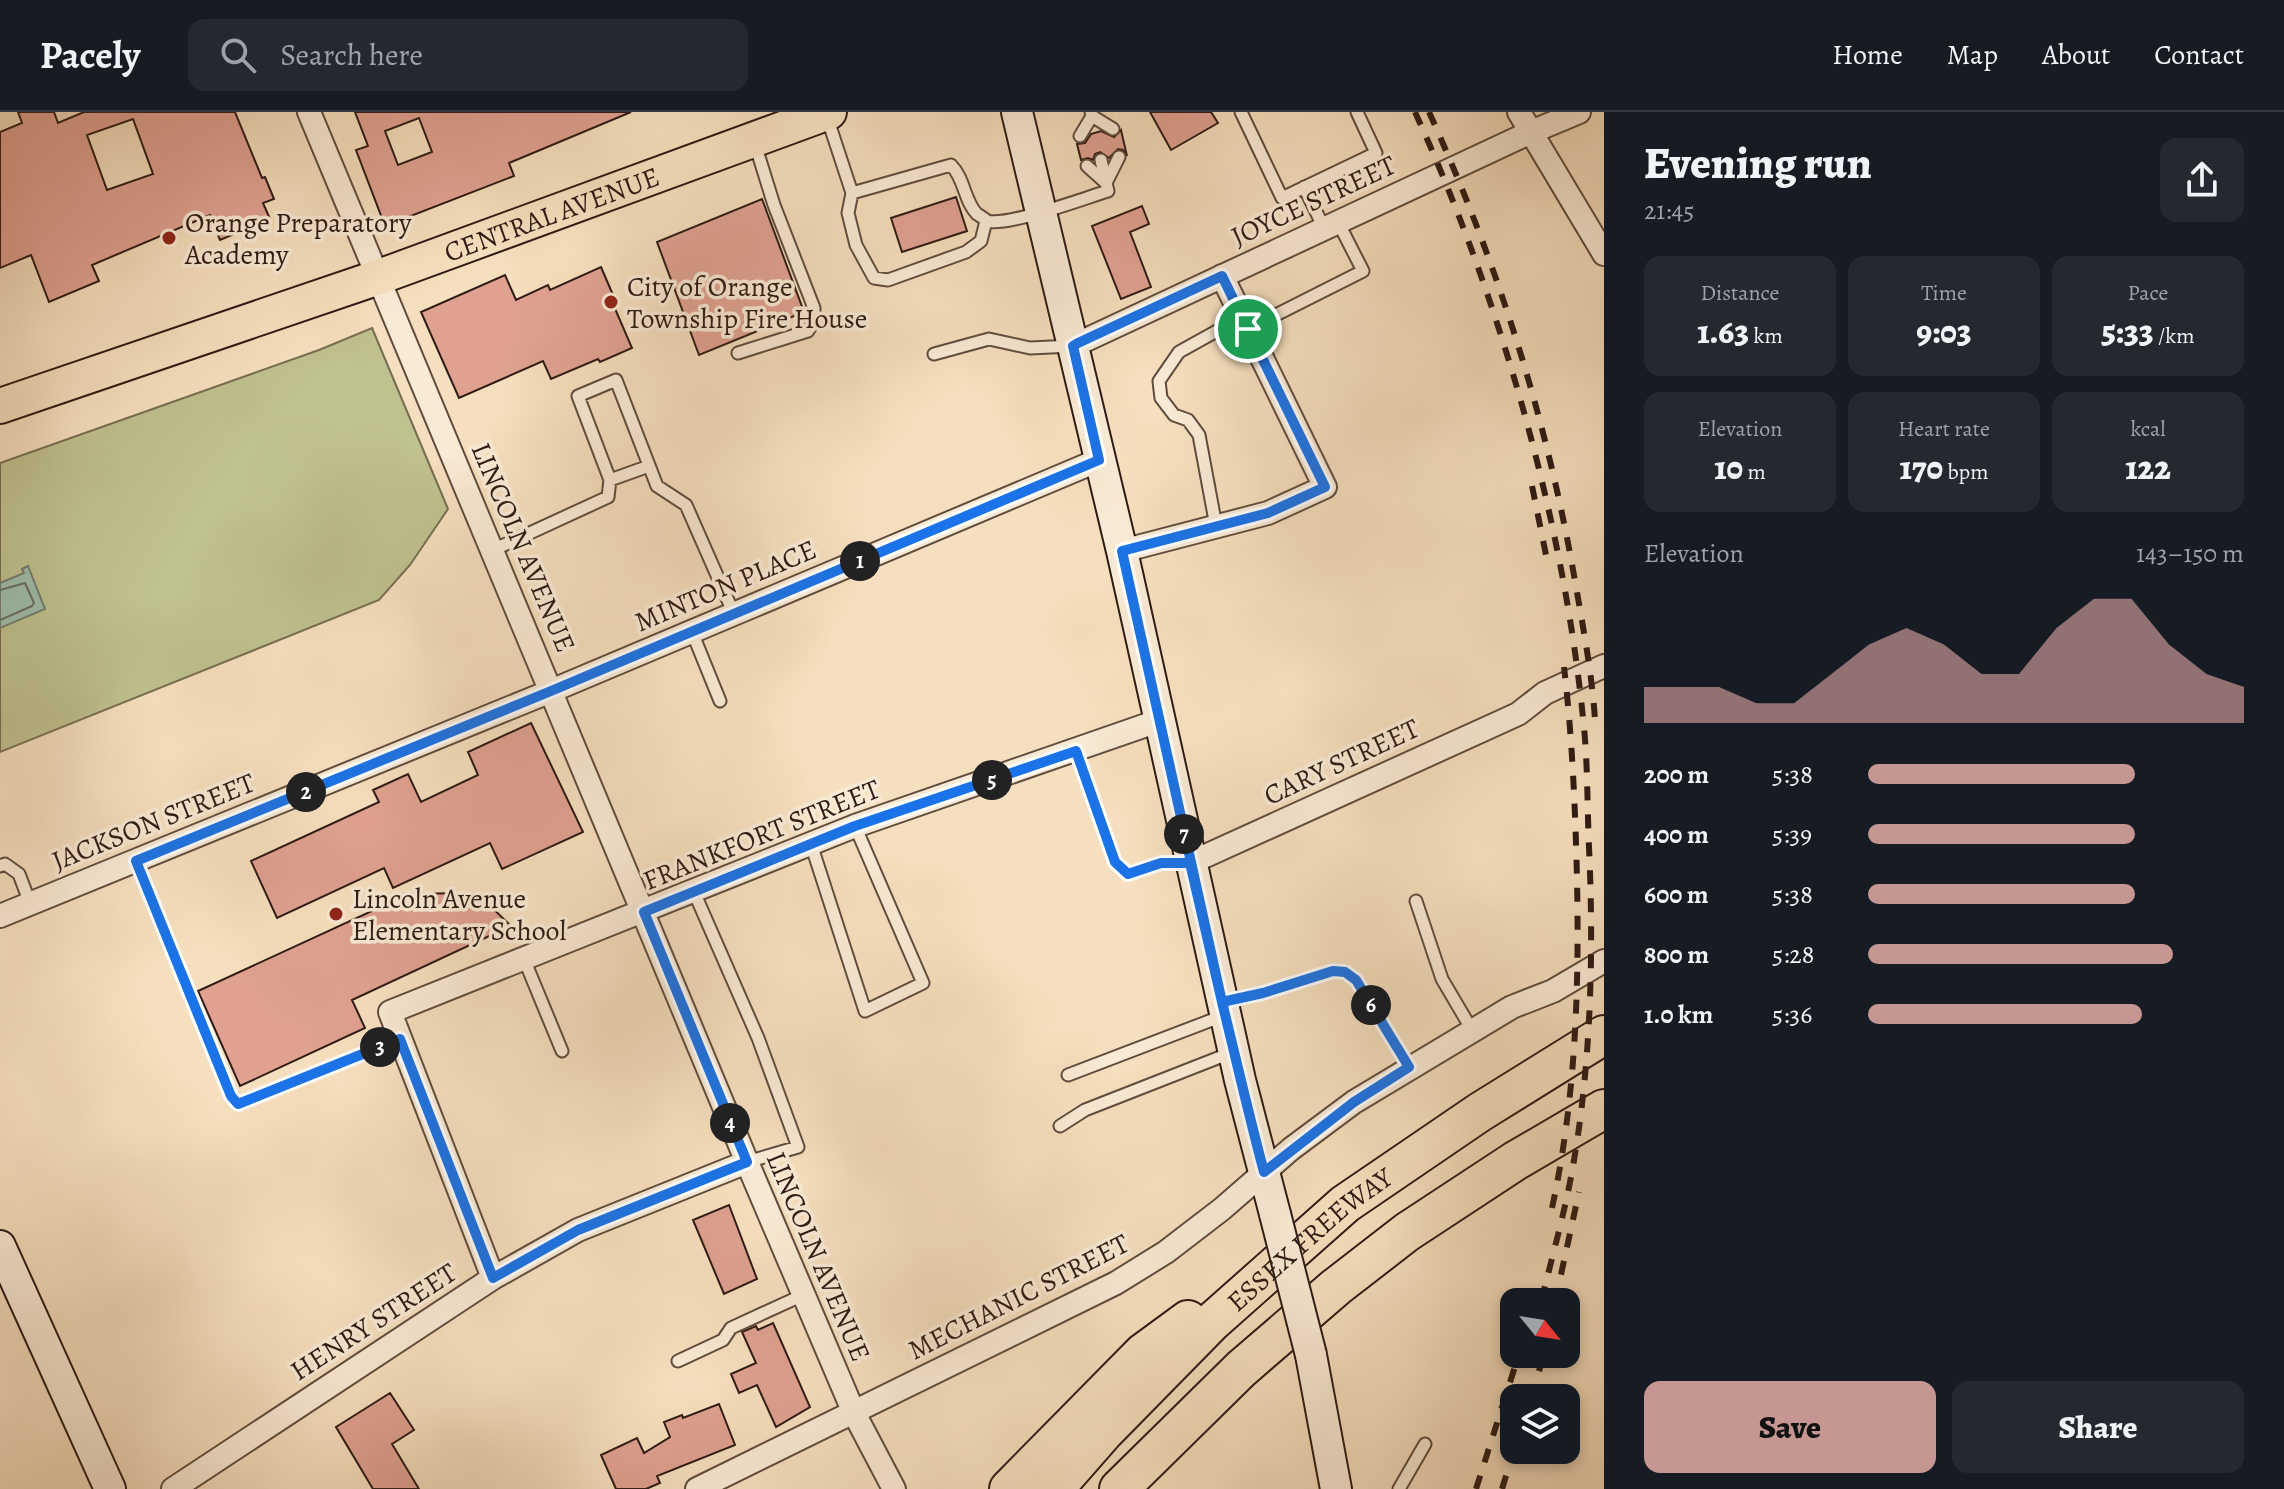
<!DOCTYPE html>
<meta charset="utf-8">
<style>
body{margin:0;font-family:Alegreya,serif;background:#242831;color:#f1f3f6;height:100vh;display:flex;flex-direction:column;font-size:30px;white-space:nowrap}
*{box-sizing:border-box;margin:0}
p{font-size:26px;color:#9ea1a6}
.icon{flex:none;width:44px;height:44px;fill:none;stroke:currentColor;stroke-width:2;stroke-linecap:round;stroke-linejoin:round}
.map{position:relative;flex:1;overflow:hidden}
.sheet{display:flex;flex-direction:column;background:#171b24;width:680px}
.sheet>*{flex:none}
.needle{width:52px;rotate:120deg}
.fabs{position:absolute;left:1500px;top:1176px;display:grid;gap:16px}
.fabs a{display:grid;place-items:center;width:80px;height:80px;border-radius:16px;background:#171b24;box-shadow:0 4px 12px #0003;font-size:40px}
.pin{position:absolute;display:grid;place-items:center;width:68px;height:68px;color:#fff;margin:-34px;border:4px solid #fff;border-radius:50%;box-shadow:0 2px 8px #0007}
.km{position:absolute;width:40px;height:40px;margin:-20px;border-radius:50%;background:#222;color:#fff;font-size:22px;line-height:40px;text-align:center}
.round{display:grid;place-items:center;flex:none;width:84px;height:84px;border-radius:16px;background:#242831}
.overview{display:flex;align-items:center;justify-content:space-between;height:136px;padding:0 40px}
h1{font-size:44px;font-weight:800;line-height:60px}
.figures{display:grid;grid-template-columns:repeat(3,1fr);gap:12px;height:136px;padding:8px 40px}
.figures div{display:grid;align-content:center;border-radius:16px;background:#242831;text-align:center}
.figures b{font-size:34px;font-weight:800}
.figures small{font-size:22px;font-weight:400}
.figures p{font-size:22px}
.chart{height:224px;padding:16px 40px}
.chart p{display:flex;justify-content:space-between}
.chart svg{width:100%;height:144px;margin-top:8px;fill:#c59692;opacity:.7}
.action{display:flex;gap:16px;margin-top:auto;padding:16px 40px}
.action a{flex:1;height:92px;border-radius:16px;background:#c59692;color:#111;font-size:32px;font-weight:800;line-height:92px;text-align:center}
.action a+a{background:#242831;color:#f1f3f6}
ul{padding:0 40px;list-style:none;font-size:26px}
li{display:grid;grid-template-columns:128px 96px 1fr;align-items:center;height:60px}
li i{height:20px;border-radius:10px;background:#c59692}
header{display:flex;align-items:center;gap:48px;box-sizing:border-box;height:112px;padding:0 40px;background:#171b24;border-bottom:2px solid #363941}
header strong{font-size:38px}
nav{display:flex;gap:44px;margin-inline-start:auto;font-size:28px}
.search{width:560px;height:72px;background:#242831;display:flex;align-items:center;gap:20px;box-sizing:border-box;padding:0 28px;border-radius:16px;color:#9ea1a6;font-size:30px}
main{display:flex;flex:1;min-height:0}
.map>svg:first-child{display:block}
.green{fill:#bfc18f;stroke:#766e52;stroke-width:2}
.water{fill:#9ebdab;stroke:#717c6f;stroke-width:2}
.lines{fill:none;stroke-linecap:round;stroke-linejoin:round}
.shore{stroke:#666c60;stroke-width:2}
.building{fill:#e0a191;stroke:#2e1b14;stroke-width:2;fill-rule:evenodd}
.service-casing{stroke:#604c3e;stroke-width:15}
.minor-casing{stroke:#604c3e;stroke-width:26}
.secondary-casing{stroke:#2e1b14;stroke-width:34}
.primary-casing{stroke:#2e1b14;stroke-width:38}
.motorway-casing{stroke:#2e1b14;stroke-width:42}
.service{stroke:#f9ead5;stroke-width:11}
.minor{stroke:#f9ead5;stroke-width:22}
.secondary{stroke:#f9ead5;stroke-width:30}
.primary{stroke:#f6dfbe;stroke-width:34}
.motorway{stroke:#f6dfbe;stroke-width:38}
.rail{stroke:#2e1b14;stroke-width:6;stroke-dasharray:14 14;stroke-linecap:butt}
.secondary-bridge-casing{stroke:#2e1b14;stroke-width:34;stroke-linecap:butt}
.secondary-bridge{stroke:#f9ead5;stroke-width:30}
.route-casing{stroke:#fff;stroke-width:16}
.route{stroke:#1a73e8;stroke-width:10}
.poi-dot{fill:#8f2418;stroke:#f9ead5;stroke-width:3}
.labels{text-anchor:middle;stroke-width:7;stroke-linejoin:round;paint-order:stroke}
.street-label{font-size:28px;fill:#2e1b14;stroke:#f9ead5}
.poi-label{font-size:28px;fill:#2e1b14;stroke:#f9ead5;text-anchor:start}
</style>
<header>
<strong>Pacely</strong>
<div class="search"><svg class="icon" aria-label="search" viewBox="0 0 24 24"><circle cx="10" cy="10" r="6"/><path d="M15 15l6 6"/></svg>Search here</div>
<nav><a>Home</a><a>Map</a><a>About</a><a>Contact</a></nav>
</header>
<main>
<div class="map">
<svg width="1604" height="1377" viewBox="0 0 1604 1377">
<rect width="100%" height="100%" fill="#f6dfbe"/>
<filter id="stains"><feTurbulence type="fractalNoise" baseFrequency=".0025" numOctaves="4"/><feColorMatrix values="0 0 0 0 .2 0 0 0 0 .09 0 0 0 0 .02 0 0 0 .5 -.17"/></filter>
<radialGradient id="worn" r=".72"><stop offset=".6" stop-color="#630" stop-opacity="0"/><stop offset="1" stop-color="#630" stop-opacity=".3"/></radialGradient>
<!-- green -->
<path class="green" d="M372,216l76,181 -38,56 -31,35 -379,152v-289l319,-113z"/>
<!-- water -->
<path class="water" d="M28,454l17,43 -45,19v-45l24,-10 -2,-4z"/>
<g class="lines">
<!-- shore -->
<path class="shore" d="M0,478l25,-7 9,20 -2,3 -32,14"/>
</g>
<!-- building -->
<path class="building" d="M18,0h36l4,11 26,-11h151l27,66 3,-1 9,22 -11,4 7,16 -50,21 -10,-25 -118,50 7,16 -50,21 -18,-47 -31,13v-136l22,-9zM133,7l20,55 -46,16 -20,-55z
M355,0h276l-122,51 5,13 -129,50 -29,-76 12,-4zM419,6l13,34 -34,13 -13,-34z
M1150,0h61l7,11 -47,27z
M1121,18l6,26 -4,-6 -5,-1 -9,9 -9,-6 -5,2 -2,6 -5,-2 -7,2 -4,-16 8,-1 6,-9 10,-3 13,6z
M956,85l11,34 -65,21 -11,-34z
M762,87l42,113 -105,43 -42,-113z
M1142,94l7,18 -19,8 21,55 -30,12 -29,-73z
M601,155l12,28 -3,2 22,51 -32,14 -2,-3 -47,20 -8,-18 -84,37 -38,-86 84,-37 11,25 32,-15 2,5z
M531,611l52,109 -81,37 -12,-26 -97,45 -9,-20 -107,50 -26,-57 128,-59 -6,-12 35,-16 13,28 57,-27 -10,-23z
M477,781l34,33 -159,74 13,28 -125,58 -42,-95 200,-92 -2,-5z
M729,1093l28,74 -33,15 -31,-74z
M773,1211l37,84 -34,20 -19,-42 -18,8 -8,-19 25,-11 -14,-31 14,-6 2,4z
M390,1281l24,37 -22,14 27,45h-46l-37,-62z
M719,1292l16,41 -78,31 3,7 -14,6h-30l-15,-34 36,-17 7,15 26,-16 -6,-15 18,-7 1,3z"/>
<g class="lines">
<!-- service casing -->
<g class="service-casing">
<path id="service" d="M1091,0l1,4 21,13
M1241,0l41,86 94,-45 -19,-41
M827,5l25,76 -4,20 8,32 18,33 14,2 78,-28 15,-11 5,-20
M1080,24l12,-20
M1101,48l5,22
M1087,54l19,17
M1304,75l20,41
M852,81l99,-28c14,14 13,36 26,49 2,1 9,6 10,7 20,6 98,-23 121,-30l-2,-8 13,-26
M1248,217l115,-58 -25,-49
M738,241l70,-22 6,-10v-13l-40,-103 -19,-61
M934,242l55,-15 41,9 42,-2
M649,354l-39,14 -32,-84 38,-16 41,106 29,19 48,109
M1216,414l-17,-91 -11,-15 -14,-5 -13,-17 -2,-17 20,-29 63,-35
M493,438l115,-53 2,-17
M692,520l28,69
M1076,639l39,111 13,12 33,-11h29
M811,732l54,167 58,-28 -68,-157
M136,749l95,235 7,8 162,-65
M0,754l5,-2 14,10 11,29
M694,780l64,146 40,109 -51,15
M1416,789l26,78 30,51
M524,847l38,92
M1223,890l40,-9 70,-22 12,1 11,8 53,87
M1068,963l157,-60
M1060,1014l25,-16 148,-58
M678,1249l45,-21 8,-12 72,-33
M1399,1377l26,-45"/>
</g>
<!-- minor casing -->
<g class="minor-casing">
<path id="minor" d="M309,0l438,1050 107,251 40,76
M1519,0l85,142
M1073,234l456,-213 50,-21
M1122,439l146,-38 57,-26 -103,-211
M1190,751l328,-149 27,-21 59,-27
M0,804l551,-225 548,-231
M493,1166l-103,-266 465,-186 303,-105
M173,1377l320,-211 85,-48 169,-68
M697,1377l419,-206 50,-31 56,-43 69,-60 63,-47 158,-95 41,-16 51,-30"/>
</g>
<!-- secondary casing -->
<g class="secondary-casing">
<path id="secondary" d="M1017,0l105,439 118,529 35,134
M0,1134l110,243
M1311,1243l25,134"/>
</g>
<!-- primary casing -->
<g class="primary-casing">
<g id="primary">
<path id="s1" d="M0,294l379,-129 450,-165"/>
</g>
</g>
<!-- motorway casing -->
<g class="motorway-casing">
<g id="motorway">
<path d="M1009,1377l134,-136 45,-33"/>
<path id="s2" d="M1054,1377l50,-57 108,-110 133,-118 135,-92 124,-77"/>
<path d="M1119,1377l122,-120 95,-82 71,-55 108,-71 89,-52"/>
</g>
</g>
<!-- service -->
<use href="#service" class="service"/>
<!-- minor -->
<use href="#minor" class="minor"/>
<!-- secondary -->
<use href="#secondary" class="secondary"/>
<!-- primary -->
<use href="#primary" class="primary"/>
<!-- motorway -->
<use href="#motorway" class="motorway"/>
<!-- rail -->
<path class="rail" d="M1415,0c84,184 148,405 168,606 5,43 4,86 6,129 5,108 2,224 -18,330 -8,42 -20,84 -30,125
M1429,0c68,150 118,307 146,469 8,46 17,92 20,139
M1532,374l15,74
M1552,1096c26,-119 28,-243 24,-365 -2,-59 -5,-117 -12,-176
M1555,1190l24,-110
M1531,1286l13,-44
M1476,1377l43,-135
M1502,1377l12,-39"/>
<!-- secondary-bridge casing -->
<g class="secondary-bridge-casing">
<path id="secondary-bridge" d="M1275,1102l36,141"/>
</g>
<!-- secondary-bridge -->
<use href="#secondary-bridge" class="secondary-bridge"/>
</g>
<g class="lines">
<!-- route casing -->
<g class="route-casing">
<path id="route" d="M1248,217l-26,-53 -144,67 -5,3 26,114 -548,231 -415,170 95,235 7,8 162,-65 93,239 85,-48 169,-68 -103,-250 211,-86 221,-75 39,111 13,12 33,-11h29l32,139 41,-9 70,-22 12,1 11,8 53,87 -55,35 -90,70c-15,-56 -28,-113 -42,-170l-100,-451 146,-38 57,-26 -77,-158"/>
</g>
<!-- route -->
<use href="#route" class="route"/>
</g>
<!-- markers -->
<g class="poi-dot">
<circle cx="169" cy="126" r="8"/>
<circle cx="611" cy="190" r="8"/>
<circle cx="336" cy="802" r="8"/>
</g>
<g class="labels">
<!-- street labels -->
<g class="street-label">
<text transform="translate(1313 88) rotate(-25)" y="10">JOYCE STREET</text>
<text dy="10" stroke="none"><textPath href="#s1" startOffset="584">CENTRAL AVENUE</textPath></text>
<text transform="translate(524 435) rotate(67)" y="10">LINCOLN AVENUE</text>
<text transform="translate(725 473) rotate(-23)" y="10">MINTON PLACE</text>
<text transform="translate(1341 649) rotate(-25)" y="10">CARY STREET</text>
<text transform="translate(153 709) rotate(-22)" y="10">JACKSON STREET</text>
<text transform="translate(761 722) rotate(-22)" y="10">FRANKFORT STREET</text>
<text dy="10" stroke="none"><textPath href="#s2" startOffset="358">ESSEX FREEWAY</textPath></text>
<text transform="translate(819 1144) rotate(67)" y="10">LINCOLN AVENUE</text>
<text transform="translate(1018 1184) rotate(-27)" y="10">MECHANIC STREET</text>
<text transform="translate(373 1209) rotate(-33)" y="10">HENRY STREET</text>
</g>
<!-- poi labels -->
<g class="poi-label">
<text x="185" y="120">Orange Preparatory<tspan x="185" dy="32">Academy</tspan></text>
<text x="627" y="184">City of Orange<tspan x="627" dy="32">Township Fire House</tspan></text>
<text x="352" y="796">Lincoln Avenue<tspan x="352" dy="32">Elementary School</tspan></text>
</g>
</g>
<rect width="100%" height="100%" filter="url(#stains)"/>
<rect width="100%" height="100%" fill="url(#worn)"/>
</svg>
<div class="fabs">
<a><svg class="needle" viewBox="-14 -14 28 28"><path d="M0-13l5 13h-10z" fill="#e53935"/><path d="M0 13l5-13h-10z" fill="#9ea1a6"/></svg></a>
<a><svg class="icon" aria-label="layers" viewBox="0 0 24 24"><path d="M12 4l9 5-9 5-9-5zM3 14l9 5 9-5"/></svg></a>
</div>
<div class="pin" style="left:1248px;top:217px;background:#1e9e55"><svg class="icon" aria-label="arrive" viewBox="0 0 24 24"><path d="M6 21V4h12l-3 4 3 4H6"/></svg></div>
<b class="km" style="left:860px;top:449px">1</b>
<b class="km" style="left:306px;top:680px">2</b>
<b class="km" style="left:380px;top:935px">3</b>
<b class="km" style="left:730px;top:1011px">4</b>
<b class="km" style="left:992px;top:668px">5</b>
<b class="km" style="left:1371px;top:893px">6</b>
<b class="km" style="left:1184px;top:722px">7</b>
</div>
<section class="sheet">
<div class="overview"><div><h1>Evening run</h1><p>21:45</p></div><a class="round"><svg class="icon" aria-label="share" viewBox="0 0 24 24"><path d="M12 15V3M7 8l5-5 5 5M5 13v7h14v-7"/></svg></a></div>
<div class="figures">
<div><p>Distance</p><b>1.63<small> km</small></b></div>
<div><p>Time</p><b>9:03</b></div>
<div><p>Pace</p><b>5:33<small> /km</small></b></div>
</div>
<div class="figures">
<div><p>Elevation</p><b>10<small> m</small></b></div>
<div><p>Heart rate</p><b>170<small> bpm</small></b></div>
<div><p>kcal</p><b>122</b></div>
</div>
<div class="chart"><p><span>Elevation</span>143–150 m</p>
<svg viewBox="0 0 160 44" preserveAspectRatio="none"><path d="M0 44V33L10 33L20 33L30 38L40 38L50 29L60 20L70 15L80 20L90 29L100 29L110 15L120 6L130 6L140 20L150 29L160 33V44z"/></svg>
</div>
<ul>
<li><b>200 m</b>5:38<i style="width:71%"></i></li>
<li><b>400 m</b>5:39<i style="width:71%"></i></li>
<li><b>600 m</b>5:38<i style="width:71%"></i></li>
<li><b>800 m</b>5:28<i style="width:81%"></i></li>
<li><b>1.0 km</b>5:36<i style="width:73%"></i></li>
</ul>
<div class="action"><a>Save</a><a>Share</a></div>
</section>
</main>
